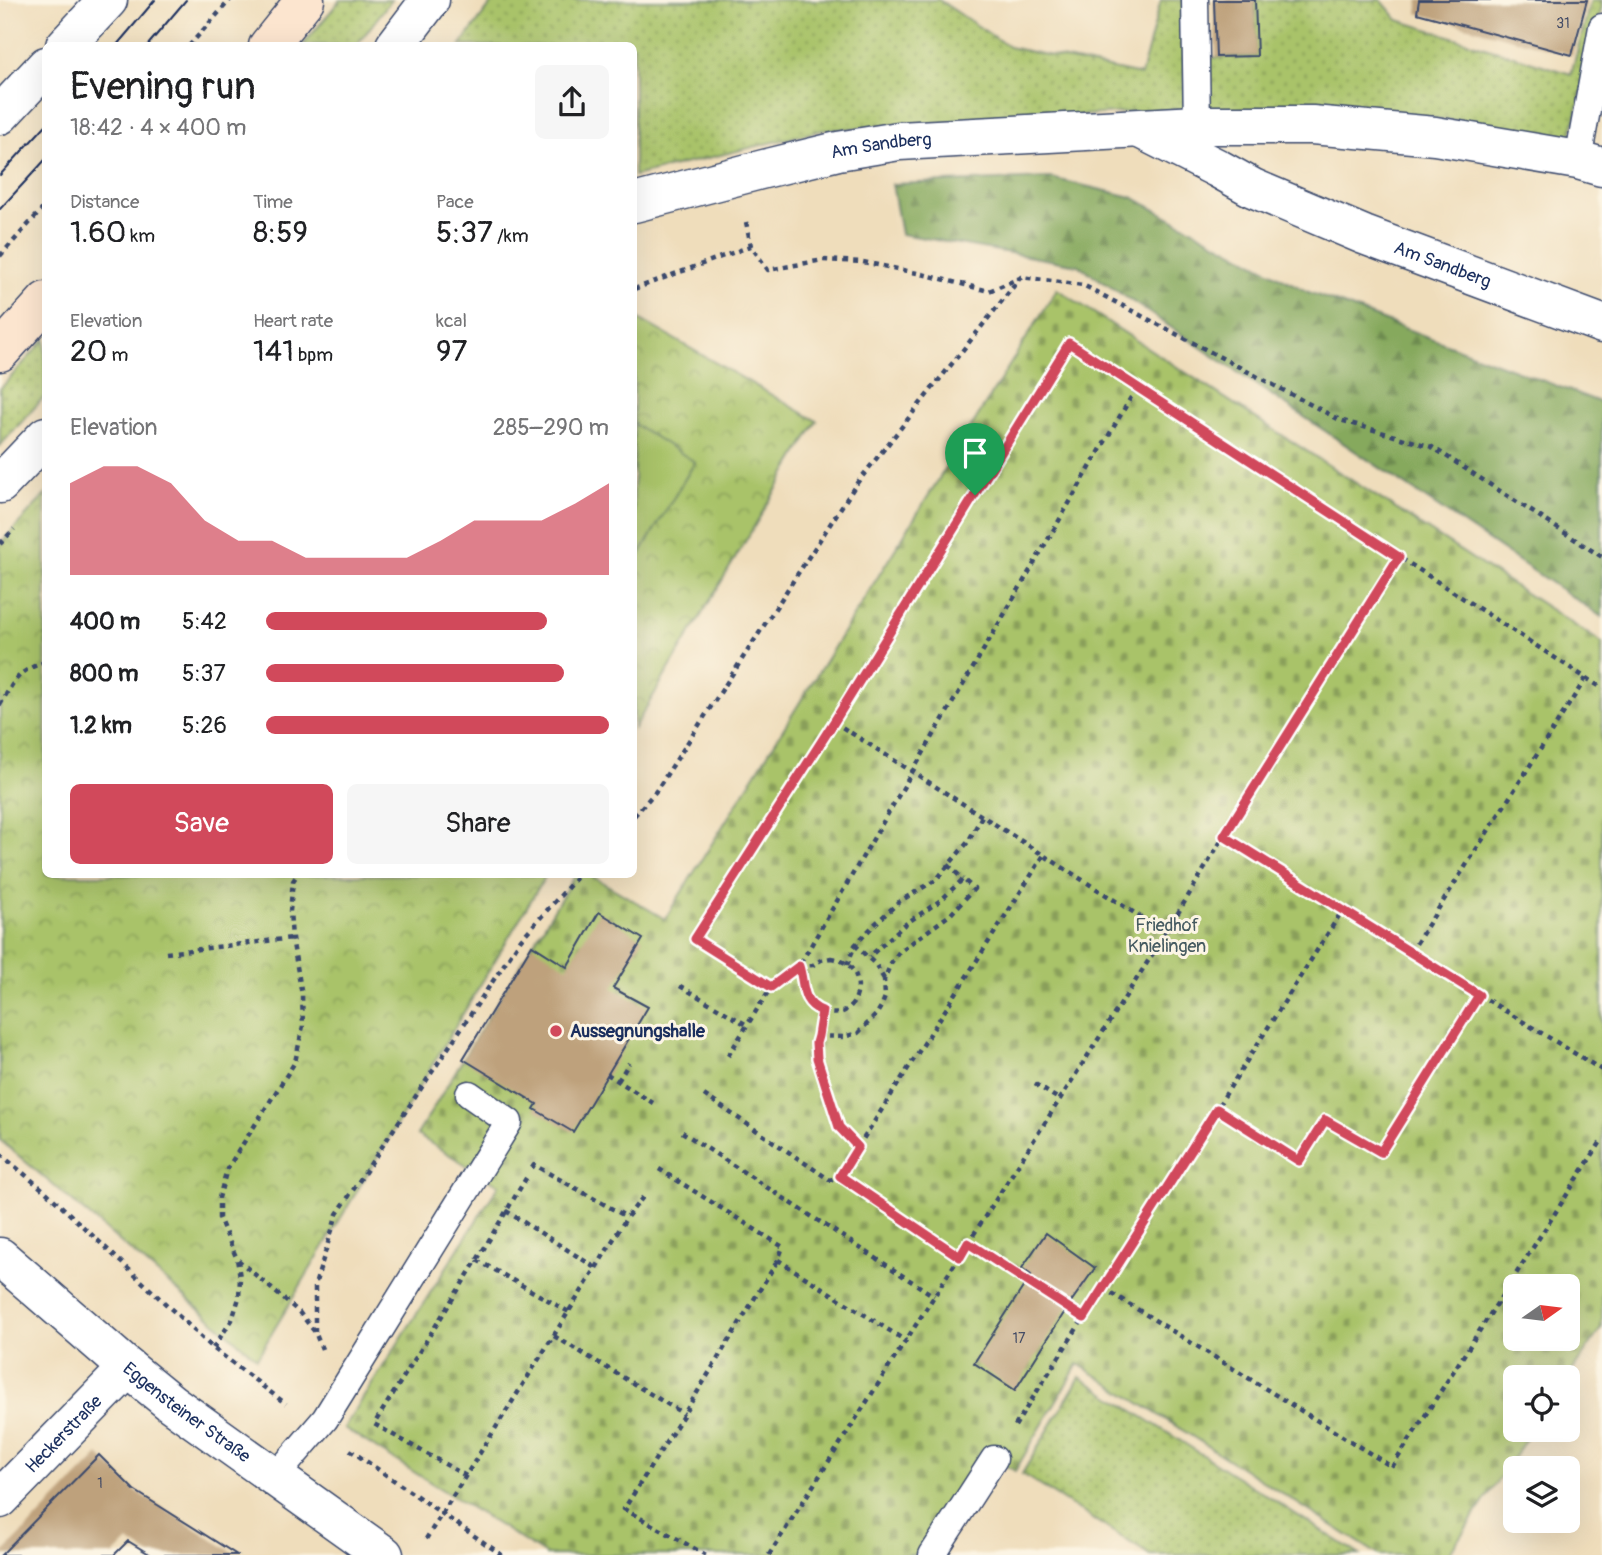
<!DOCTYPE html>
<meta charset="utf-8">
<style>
body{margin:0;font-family:Pangolin,sans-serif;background:#f6f6f6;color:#202124;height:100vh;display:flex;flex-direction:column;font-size:26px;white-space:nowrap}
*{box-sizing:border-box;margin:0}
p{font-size:23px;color:#757577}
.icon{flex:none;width:38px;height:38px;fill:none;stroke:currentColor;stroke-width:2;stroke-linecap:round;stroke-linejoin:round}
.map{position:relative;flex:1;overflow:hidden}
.panel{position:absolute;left:42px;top:42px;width:595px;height:836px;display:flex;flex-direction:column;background:#fff;border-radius:10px;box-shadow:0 7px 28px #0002}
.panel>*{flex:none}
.needle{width:46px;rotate:76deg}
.buttons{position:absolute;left:1503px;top:1274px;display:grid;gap:14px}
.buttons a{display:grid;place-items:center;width:77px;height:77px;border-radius:10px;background:#fff;box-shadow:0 7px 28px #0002;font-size:35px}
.pin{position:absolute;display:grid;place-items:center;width:60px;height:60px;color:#fff;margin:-72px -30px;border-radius:50% 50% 50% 0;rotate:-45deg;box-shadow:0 0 7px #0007}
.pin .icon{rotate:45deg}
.round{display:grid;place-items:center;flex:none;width:74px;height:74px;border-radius:10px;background:#f6f6f6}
.head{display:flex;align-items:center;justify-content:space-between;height:119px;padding:0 28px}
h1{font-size:38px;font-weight:600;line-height:52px}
.metrics{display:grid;grid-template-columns:repeat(3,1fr);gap:10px;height:119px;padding:7px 28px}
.metrics div{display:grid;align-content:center}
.metrics b{font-size:30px;font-weight:600}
.metrics small{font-size:19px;font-weight:400}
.metrics p{font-size:19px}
.chart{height:196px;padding:14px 28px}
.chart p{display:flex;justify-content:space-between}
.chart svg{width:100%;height:126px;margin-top:7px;fill:#d1495b;opacity:.7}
.action{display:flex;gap:14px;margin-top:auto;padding:14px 28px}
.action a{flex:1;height:80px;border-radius:10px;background:#d1495b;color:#fff;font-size:28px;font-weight:600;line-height:80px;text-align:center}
.action a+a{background:#f6f6f6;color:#202124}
ul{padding:0 28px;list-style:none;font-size:23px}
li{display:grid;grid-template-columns:112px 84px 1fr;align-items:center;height:52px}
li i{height:18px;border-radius:9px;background:#d1495b}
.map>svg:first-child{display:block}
.grass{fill:url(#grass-dots);stroke:#627964;stroke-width:2}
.forest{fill:url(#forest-firs);stroke:#506c5e;stroke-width:2}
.cemetery{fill:url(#cemetery-stones);stroke:#627964;stroke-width:2;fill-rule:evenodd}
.park{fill:url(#park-crowns);stroke:#627964;stroke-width:2}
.pitch{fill:#a9c369;stroke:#627964;stroke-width:2}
.building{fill:#bea17c}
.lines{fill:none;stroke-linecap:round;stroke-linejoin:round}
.service-casing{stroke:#3b496c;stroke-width:29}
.minor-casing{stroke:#3b496c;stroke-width:41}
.secondary-casing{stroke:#3b496c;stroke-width:41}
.path{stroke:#3b496c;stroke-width:4.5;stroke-dasharray:5 5;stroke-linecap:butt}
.service{stroke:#fff;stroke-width:26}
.minor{stroke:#fff;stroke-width:38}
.secondary{stroke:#fce5cf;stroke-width:38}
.tram{stroke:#1b2f5e;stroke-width:2}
.route-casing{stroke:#fff;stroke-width:14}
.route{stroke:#d1495b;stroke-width:9}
.poi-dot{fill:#d1495b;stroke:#fcf5e5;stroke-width:2.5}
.labels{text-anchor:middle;stroke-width:6;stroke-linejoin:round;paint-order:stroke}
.number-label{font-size:14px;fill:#444c66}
.street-label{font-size:18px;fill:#1b2f5e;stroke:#fcf5e5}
.park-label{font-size:18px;fill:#465b61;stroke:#fcf5e5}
.poi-label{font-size:18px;font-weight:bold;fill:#1b2f5e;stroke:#fcf5e5;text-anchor:start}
</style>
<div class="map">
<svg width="1602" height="1555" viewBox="0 0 1602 1555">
<defs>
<pattern id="grass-dots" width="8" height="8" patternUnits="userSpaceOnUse" patternTransform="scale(1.75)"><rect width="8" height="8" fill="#a9c369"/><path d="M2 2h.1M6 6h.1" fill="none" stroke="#899f5a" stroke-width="1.8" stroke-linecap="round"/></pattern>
<pattern id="forest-firs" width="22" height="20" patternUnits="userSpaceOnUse" patternTransform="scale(1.75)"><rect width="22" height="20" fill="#86a95d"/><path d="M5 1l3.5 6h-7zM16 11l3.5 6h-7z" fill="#6d8a50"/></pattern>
<pattern id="cemetery-stones" width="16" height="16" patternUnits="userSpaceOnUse" patternTransform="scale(1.75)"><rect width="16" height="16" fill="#a9c369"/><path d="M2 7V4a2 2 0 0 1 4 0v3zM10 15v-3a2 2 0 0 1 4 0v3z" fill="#899f5a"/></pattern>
<pattern id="park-crowns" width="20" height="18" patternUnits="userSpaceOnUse" patternTransform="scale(1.75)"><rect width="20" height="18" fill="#a9c369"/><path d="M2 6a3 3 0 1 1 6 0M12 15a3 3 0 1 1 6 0" fill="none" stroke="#899f5a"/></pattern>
</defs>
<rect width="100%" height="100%" fill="#fcf5e5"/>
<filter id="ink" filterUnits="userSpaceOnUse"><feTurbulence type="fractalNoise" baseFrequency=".0143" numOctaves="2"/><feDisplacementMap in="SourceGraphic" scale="14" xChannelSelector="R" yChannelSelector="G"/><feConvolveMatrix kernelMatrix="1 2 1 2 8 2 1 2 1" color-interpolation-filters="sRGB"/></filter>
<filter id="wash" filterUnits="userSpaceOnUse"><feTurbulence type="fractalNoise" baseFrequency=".00686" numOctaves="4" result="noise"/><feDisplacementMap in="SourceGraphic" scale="28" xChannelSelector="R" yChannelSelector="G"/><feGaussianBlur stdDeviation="1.57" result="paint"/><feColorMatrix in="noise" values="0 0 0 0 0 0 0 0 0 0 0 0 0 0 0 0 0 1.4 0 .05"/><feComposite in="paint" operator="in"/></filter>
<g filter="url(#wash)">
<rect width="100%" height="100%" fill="#efddbb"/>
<!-- grass -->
<path class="grass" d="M340,0h51l-34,45h-54z
M494,0h445l70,47 132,28 20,-75h23l1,109 -362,21 -189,46v-130h-174z
M1255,0h126l17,20 173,54 20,-74h11v6l-32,135 -92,-19 -66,-5 -207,-2v-57l51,-2z
M45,339v57l-45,50v-57z
M1080,1377l280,178h-210l-128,-81z"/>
<!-- forest -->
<path class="forest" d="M1051,178l81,19 174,94 296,112v214l-524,-352 -177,-31 -9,-50z"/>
<!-- cemetery -->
<path class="cemetery" d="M1057,289l545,354v684l-34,50h-52v53h16l-84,125h-69l-301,-191 -63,107 -34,-20 -66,104h-369l-202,-127 155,-243 -82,-50 158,-260h15l75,44zM1516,1286h52v53h-52z"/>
<!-- park -->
<path class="park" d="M634,316l183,105 -183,307z
M45,495l1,380h500l-289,483 -257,-218v-596z"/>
<!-- pitch -->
<path class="pitch" d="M634,424l61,38 -61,102z"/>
<g id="blocks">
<!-- building -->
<path class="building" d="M1214,0h41l2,56 -41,1z
M1419,0h168l-15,55 -155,-42z
M599,912l44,27 -30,49 35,19 -75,125 -39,-23 3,-5 -74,-45 69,-114 35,22z
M1046,1233l49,35 -24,34 -56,88 -41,-27 57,-88 -9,-7z
M99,1455l35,35 103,65h-86l-23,-14 -14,14h-113z"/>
</g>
</g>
<g filter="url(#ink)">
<use href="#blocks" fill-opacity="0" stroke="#3b496c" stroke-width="2"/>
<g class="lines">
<!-- service casing -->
<g class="service-casing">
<path id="service" d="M1195,0l2,125
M1578,160l24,-133
M275,1477l50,-58 184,-297 -40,-28
M932,1555l62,-96"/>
</g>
<!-- minor casing -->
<g class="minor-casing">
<g id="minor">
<path d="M65,46l43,-46"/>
<path d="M395,46l35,-46"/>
<path d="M0,115l46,-49"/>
<path id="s1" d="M1140,129l77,39 36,20 111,47 238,89"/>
<path id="s2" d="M634,203l130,-34 74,-18 61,-10 298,-16h115l123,11 143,24 24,7"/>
<path d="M0,484l46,-48"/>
<path id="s3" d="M0,1257l128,111 43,35 213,152"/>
<path id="s4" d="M0,1499l128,-131"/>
</g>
</g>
<!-- secondary casing -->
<g class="secondary-casing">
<path id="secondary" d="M268,46l37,-46
M0,352l46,-51"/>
</g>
<!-- path -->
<path class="path" d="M189,46l41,-46
M746,222l5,24 17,24 55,-10 40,2 59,12 67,17 31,-13
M0,256l46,-51
M634,289l117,-43
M0,544l14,-15
M1586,678l16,10
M0,705c14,-24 18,-35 46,-43
M834,722l332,211
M634,816l22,-25 201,-308 164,-206 62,8 257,135 92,27 170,110
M1224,836l118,75 260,159
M948,865l15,14
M855,945l21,20 8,14
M166,953l126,-15
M831,958c44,6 29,69 -9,53 -6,-2 -10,-4 -13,-9 -5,-7 -4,-13 -5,-21 -1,-5 -3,-10 -5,-15l14,-1 8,-5z
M847,965l8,-20 20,-21 25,-23 36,-21 32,-38 14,-26
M680,986l67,39
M771,987l-76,-48 139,-217 235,-379 517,335 -176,275
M818,1036l25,1 15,-4 18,-18 6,-10 3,-8 -1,-17 7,-17 8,-11 52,-38 23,-25 -11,-10 -22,21 -37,25 -35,32
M728,1056l43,-69 28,-21 338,-579
M607,1074l46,29
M618,1081l11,-18
M1035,1084l25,16
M704,1095l126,85 10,-4 18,-29 -19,-20 -22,-69 -1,-15 2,-7 4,-25
M1217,1109l82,52 26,-41 56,32 98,-157
M682,1132l252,164
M858,1147l186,-292
M0,1154l46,38 167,156 73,56
M532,1168l2,-3 93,52
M659,1169l124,78 -5,13 128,81
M840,1176l119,81
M506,1211l90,57
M968,1243l116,75
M238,1260l61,52 16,20 7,17
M477,1260l92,52
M1103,1288l289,179 210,-327
M315,1332v-47l22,-71 184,-275 58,-64
M554,1336l130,78
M213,1348l19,-28 7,-22 1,-21 -3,-18 -18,-41v-20l8,-29 68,-107 8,-36 -1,-31 -10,-57 -2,-27 3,-30 4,-6
M1015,1426l327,-515
M350,1450l152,105
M466,1476l-92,-52 103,-164 51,-85
M426,1539l170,-271 31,-51 16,-20
M706,1555l-82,-46 60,-95 94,-154
M769,1555l397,-622 58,-97 175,-279"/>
<!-- service -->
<use href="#service" class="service"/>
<!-- minor -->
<use href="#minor" class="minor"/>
<!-- secondary -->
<use href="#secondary" class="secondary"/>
<!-- tram -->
<path class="tram" d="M116,46l39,-46
M147,46l39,-46
M0,175l46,-50
M0,209l46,-50"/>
</g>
</g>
<g class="lines" filter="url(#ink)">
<!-- route casing -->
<g class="route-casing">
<path id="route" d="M1069,343l330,214 -175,279 255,159 -98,157 -56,-32 -26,41 -82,-52 -133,209 -116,-75 -8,14 -120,-81 18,-29 -19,-20 -22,-69 -1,-15 2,-7 4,-25c-22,-9 -17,-26 -23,-45l-28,21 -76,-48 139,-217z"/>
</g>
<!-- route -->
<use href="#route" class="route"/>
</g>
<!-- markers -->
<circle class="poi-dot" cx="556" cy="1031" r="7"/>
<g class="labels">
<!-- number labels -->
<g class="number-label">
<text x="1563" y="28">31</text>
<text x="1019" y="1343">17</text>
<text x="100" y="1488">1</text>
</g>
<!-- street labels -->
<g class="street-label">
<text dy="6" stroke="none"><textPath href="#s2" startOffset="254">Am Sandberg</textPath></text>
<text dy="6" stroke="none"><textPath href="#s1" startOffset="332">Am Sandberg</textPath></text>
<text dy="6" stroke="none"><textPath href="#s3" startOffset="243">Eggensteiner Straße</textPath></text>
<text dy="6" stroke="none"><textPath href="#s4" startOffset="91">Heckerstraße</textPath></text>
</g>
<!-- park labels -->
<g class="park-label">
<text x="1167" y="931">Friedhof<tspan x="1167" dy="21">Knielingen</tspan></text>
</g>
<!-- poi labels -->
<g class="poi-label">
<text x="570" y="1037">Aussegnungshalle</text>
</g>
</g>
</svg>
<div class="buttons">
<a><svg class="needle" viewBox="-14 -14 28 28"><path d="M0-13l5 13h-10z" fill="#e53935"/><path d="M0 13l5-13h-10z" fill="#757577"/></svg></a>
<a><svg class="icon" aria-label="locate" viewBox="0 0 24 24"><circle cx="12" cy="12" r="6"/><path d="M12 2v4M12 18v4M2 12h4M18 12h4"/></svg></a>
<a><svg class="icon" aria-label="layers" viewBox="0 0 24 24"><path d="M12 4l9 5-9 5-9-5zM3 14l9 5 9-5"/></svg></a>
</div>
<div class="pin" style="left:975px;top:495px;background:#1e9e55"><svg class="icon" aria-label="arrive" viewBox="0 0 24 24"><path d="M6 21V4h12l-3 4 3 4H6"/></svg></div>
<section class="panel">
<div class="head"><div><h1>Evening run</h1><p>18:42 · 4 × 400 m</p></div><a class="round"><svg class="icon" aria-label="share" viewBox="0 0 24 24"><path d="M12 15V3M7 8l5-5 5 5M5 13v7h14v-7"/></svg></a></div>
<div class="metrics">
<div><p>Distance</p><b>1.60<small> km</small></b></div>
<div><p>Time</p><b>8:59</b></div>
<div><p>Pace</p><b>5:37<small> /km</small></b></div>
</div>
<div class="metrics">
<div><p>Elevation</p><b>20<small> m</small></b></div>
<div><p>Heart rate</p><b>141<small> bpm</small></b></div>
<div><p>kcal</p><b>97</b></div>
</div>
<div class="chart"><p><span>Elevation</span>285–290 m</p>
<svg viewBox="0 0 160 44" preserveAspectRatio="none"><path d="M0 44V12L10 6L20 6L30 12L40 25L50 32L60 32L70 38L80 38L90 38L100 38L110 32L120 25L130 25L140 25L150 19L160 12V44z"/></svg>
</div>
<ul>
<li><b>400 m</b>5:42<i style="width:82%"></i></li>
<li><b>800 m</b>5:37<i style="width:87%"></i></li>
<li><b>1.2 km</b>5:26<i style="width:100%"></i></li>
</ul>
<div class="action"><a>Save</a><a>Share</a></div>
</section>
</div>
